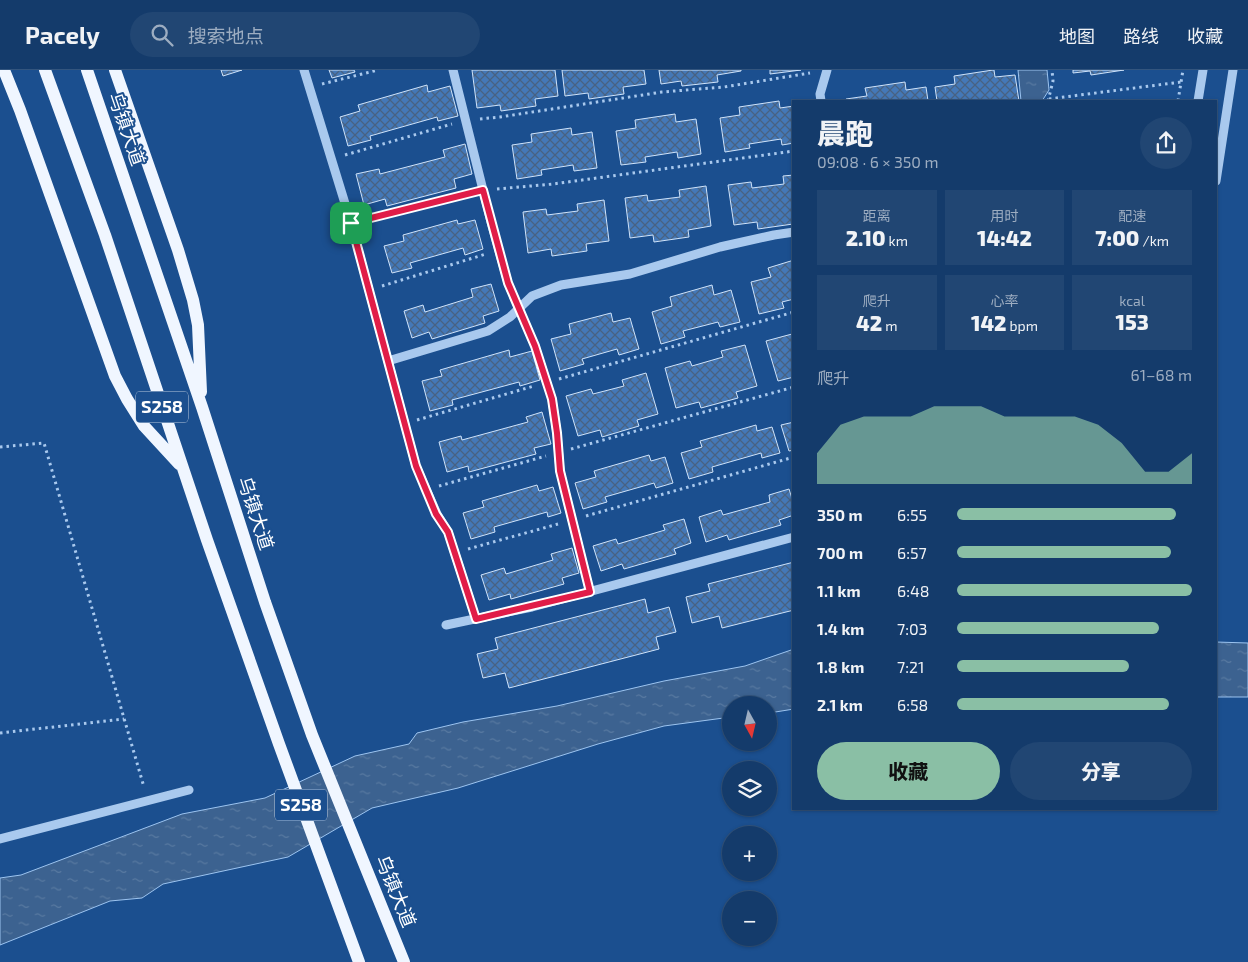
<!DOCTYPE html>
<html lang="zh">
<meta charset="utf-8">
<style>
body{margin:0;font-family:"Exo 2","Noto Sans SC",sans-serif;background:#214673;color:#f1f3f6;height:100vh;display:flex;flex-direction:column;font-size:19px;white-space:nowrap}
*{box-sizing:border-box;margin:0}
p{font-size:16px;color:#9dadc1}
.icon{flex:none;width:28px;height:28px;fill:none;stroke:currentColor;stroke-width:2;stroke-linecap:round;stroke-linejoin:round}
.map{position:relative;flex:1;overflow:hidden}
.panel{position:absolute;left:792px;top:30px;width:425px;height:710px;display:flex;flex-direction:column;background:#143b6b;border-radius:0px;box-shadow:0 1px 4px #0004,0 0 0 1px #33557e}
.panel>*{flex:none}
.needle{width:32px;rotate:172deg}
.controls{position:absolute;left:722px;top:626px;display:grid;gap:10px}
.controls a{display:grid;place-items:center;width:55px;height:55px;border-radius:50%;background:#143b6b;box-shadow:0 1px 4px #0004,0 0 0 1px #33557e;font-size:25px}
.pin{position:absolute;display:grid;place-items:center;width:42px;height:42px;color:#fff;margin:-21px;border-radius:10px;box-shadow:0 2px 8px #0006}
.round{display:grid;place-items:center;flex:none;width:52px;height:52px;border-radius:26px;background:#214673}
.summary{display:flex;align-items:center;justify-content:space-between;height:85px;padding:0 25px}
h1{font-size:28px;font-weight:800;line-height:38px}
.stats{display:grid;grid-template-columns:repeat(3,1fr);gap:8px;height:85px;padding:5px 25px}
.stats div{display:grid;align-content:center;border-radius:0px;background:#214673;text-align:center}
.stats b{font-size:21px;font-weight:800}
.stats small{font-size:14px;font-weight:400}
.stats p{font-size:14px}
.chart{height:140px;padding:10px 25px}
.chart p{display:flex;justify-content:space-between}
.chart svg{width:100%;height:90px;margin-top:5px;fill:#8abfa5;opacity:.7}
.primary-button{display:flex;gap:10px;margin-top:auto;padding:10px 25px}
.primary-button a{flex:1;height:58px;border-radius:30px;background:#8abfa5;color:#111;font-size:20px;font-weight:800;line-height:58px;text-align:center}
.primary-button a+a{background:#214673;color:#f1f3f6}
ul{padding:0 25px;list-style:none;font-size:16px}
li{display:grid;grid-template-columns:80px 60px 1fr;align-items:center;height:38px}
li i{height:12px;border-radius:6px;background:#8abfa5}
header{display:flex;align-items:center;gap:30px;box-sizing:border-box;height:70px;padding:0 25px;background:#143b6b;border-bottom:1px solid #33557e}
header strong{font-size:24px}
nav{display:flex;gap:28px;margin-inline-start:auto;font-size:18px}
.search{width:350px;height:45px;background:#214673;display:flex;align-items:center;gap:12px;box-sizing:border-box;padding:0 18px;border-radius:28px;color:#9dadc1;font-size:19px}
.map>svg:first-child{display:block}
.water{fill:url(#water-ripples);stroke:#9cc4f0}
.building{fill:url(#building-cross-hatch);stroke:#cfe3fa}
.lines{fill:none;stroke-linecap:round;stroke-linejoin:round}
.path{stroke:#a9c9ee;stroke-width:3;stroke-dasharray:2.5 4;stroke-linecap:butt}
.minor{stroke:#a9c9ee;stroke-width:9}
.major{stroke:#f0f6ff;stroke-width:12}
.route-casing{stroke:#fff;stroke-width:10}
.route{stroke:#e11d48;stroke-width:6}
.labels{text-anchor:middle;stroke-width:4;stroke-linejoin:round;paint-order:stroke}
.shield{fill:#1b4f8f;stroke:#bbcadd;stroke-width:1}
.shield-label{font-size:18px;font-weight:bold;fill:#fff}
.street-label{font-size:19px;fill:#fff;stroke:#1b4f8f}
</style>
<header>
<strong>Pacely</strong>
<div class="search"><svg class="icon" aria-label="search" viewBox="0 0 24 24"><circle cx="10" cy="10" r="6"/><path d="M15 15l6 6"/></svg>搜索地点</div>
<nav><a>地图</a><a>路线</a><a>收藏</a></nav>
</header>
<div class="map">
<svg width="1248" height="892" viewBox="0 0 1248 892">
<defs>
<pattern id="water-ripples" width="26" height="14" patternUnits="userSpaceOnUse" patternTransform="scale(1.25)"><rect width="26" height="14" fill="#3c6290"/><path d="M2 4q2-2 4 0t4 0M15 11q2-2 4 0t4 0" fill="none" stroke="#597aa1"/></pattern>
<pattern id="building-cross-hatch" width="8" height="8" patternUnits="userSpaceOnUse" patternTransform="scale(1.25)"><rect width="8" height="8" fill="#4478b7"/><path d="M0 0l8 8M0 8l8-8" fill="none" stroke="#486282"/></pattern>
</defs>
<rect width="100%" height="100%" fill="#1b4f8f"/>
<!-- water -->
<path class="water" d="M1018,0h29l2,20 -7,11h-21z
M1216,572l32,1v54h-32z
M794,579v60l-25,4v-8h-38v12l-67,9 -66,18 -140,44 -86,20 -84,49 -125,27 -21,14 -32,3 -110,44v-67l21,-3 161,-61 83,-16 90,-42 54,-12 8,-11 46,-11 94,-16 107,-25 81,-15z"/>
<!-- building -->
<path class="building" d="M221,0h21l-19,6z
M329,0h25l1,2 -23,6z
M472,0h83l3,26 -23,3 1,7 -35,5 -1,-6 -23,3z
M562,0h82l2,14 -23,3 1,7 -35,5 -1,-6 -23,3z
M659,0h82v1l-24,4 1,7 -36,4 -1,-5 -20,3z
M770,0h31l-31,4z
M993,0h1l1,7 20,-2 4,26h-82l-2,-14 20,-3 -1,-8z
M1073,0h51l-33,5 -1,-4 -17,2z
M905,12l1,8 20,-3 2,14h-81l-1,-2 21,-3 -2,-8z
M427,15l1,7 22,-6 8,30 -20,5 -1,-4 -67,19 1,4 -23,6 -8,-29 20,-6 -2,-6z
M779,31l1,7 14,-2v37l-12,2 -1,-6 -32,5 1,4 -25,4 -5,-34 20,-3 -1,-8z
M675,44l1,8 20,-3 5,35 -23,4 -1,-6 -32,5 1,5 -25,3 -5,-34 20,-3 -1,-8z
M571,58l1,7 20,-3 5,36 -23,3 -1,-6 -32,5 1,5 -25,4 -5,-34 20,-3 -1,-8z
M465,74l7,30 -18,5 2,9 -69,18 -2,-7 -21,6 -8,-31 23,-5 1,5 65,-17 -2,-7z
M794,105l-1,49 -35,5 -1,-7 -23,3 -6,-40 23,-3 1,6 32,-4 -1,-8z
M706,116l5,40 -23,4 1,7 -35,5 -1,-7 -23,3 -5,-40 22,-3 1,6 32,-4 -1,-7z
M604,130l5,41 -23,3 1,7 -35,5 -1,-7 -23,4 -5,-41 23,-3 1,6 31,-4 -1,-7z
M457,150l1,4 17,-4 8,29 -18,6 -2,-7 -53,15 2,5 -20,5 -8,-27 20,-5 -1,-6z
M794,190v39l-12,3 2,6 -25,6 -8,-32 20,-5 -3,-9z
M491,214l8,27 -16,5 2,7 -53,16 -3,-7 -17,6 -8,-27 19,-6 2,7 48,-15 -2,-8z
M712,215l2,10 17,-5 9,32 -20,5 -2,-5 -35,9 2,6 -24,7 -9,-32 20,-6 -2,-9z
M611,243l2,9 17,-4 9,31 -20,6 -2,-6 -35,10 2,5 -24,7 -9,-32 20,-5 -2,-10z
M792,264l2,5v38l-16,4 -12,-40z
M745,275l12,41 -21,6 2,6 -37,10 -2,-6 -23,6 -11,-40 25,-7 2,5 31,-9 -2,-6z
M509,280l1,7 22,-6 8,29 -20,6 -1,-4 -67,18 1,5 -23,6 -8,-30 20,-5 -2,-6z
M646,303l12,41 -21,6 2,6 -37,11 -2,-7 -22,6 -12,-40 25,-7 2,5 31,-8 -2,-6z
M542,342l9,32 -17,4 2,6 -67,18 -1,-6 -21,6 -8,-30 22,-6 1,4 66,-18 -2,-5z
M794,352v28l-5,1 -8,-26z
M756,355l1,6 15,-4 8,26 -18,5 -1,-5 -49,14 1,5 -24,7 -8,-26 21,-6 -2,-6z
M649,385l2,6 14,-4 8,26 -17,5 -2,-5 -49,14 2,5 -24,7 -8,-26 21,-6 -2,-6z
M537,415l2,6 14,-4 8,26 -13,4 -1,-5 -53,15 1,5 -24,7 -8,-26 21,-6 -2,-6z
M789,419l5,16v10l-15,5 2,5 -52,15 -2,-5 -21,7 -7,-25 22,-7 2,5 47,-13 -1,-7z
M684,449l7,24 -17,6 2,5 -52,15 -2,-5 -21,7 -8,-25 23,-7 2,5 47,-14 -2,-5z
M572,478l7,25 -17,5 2,6 -53,15 -1,-5 -21,6 -8,-25 23,-7 2,6 47,-14 -2,-6z
M794,492v48l-72,18 -3,-12 -27,7 -6,-26 24,-6 -2,-7z
M645,529l3,14 21,-6 7,25 -20,5 3,12 -150,39 -4,-15 -22,5 -6,-24 21,-5 -3,-11z"/>
<g class="lines">
<!-- path -->
<path class="path" d="M322,14l56,-14
M1049,29l132,-17
M1048,31l5,-20 -1,-11
M1178,31l5,-31
M480,49l20,-2 162,-25 62,-5 86,-14
M345,85l107,-31
M497,119l56,-5 241,-33
M363,150l106,-26
M382,216l104,-32
M559,309l235,-67
M417,350l117,-34
M0,377l44,-4 100,344
M571,379l223,-62
M439,416l107,-30
M586,446l208,-59
M468,479l90,-25
M0,663l124,-14"/>
<!-- minor -->
<path class="minor" d="M304,0l47,153 65,243 21,48 11,18 28,87
M453,0l38,152 17,61 27,63 17,53 5,34 3,38 30,121
M821,31l-1,-7 7,-24
M1198,31l5,-31
M1216,111l17,-111
M388,291l100,-30 22,-14 22,-21 29,-11 69,-11 90,-27 54,-12 20,-3
M446,555l86,-18 262,-70
M0,769l189,-49"/>
<!-- major -->
<path class="major" d="M4,0l16,40 95,266 12,23 17,27 35,38
M45,0l60,165 102,305 72,204 80,218
M87,0l115,337 63,195 47,133 92,227
M115,0l63,180 15,50 5,25 3,67"/>
</g>
<g class="lines">
<!-- route casing -->
<g class="route-casing">
<path id="route" d="M483,120l25,93 27,63 17,53 5,34 3,38 30,121 -114,27 -28,-87 -12,-18 -20,-48 -65,-243z"/>
</g>
<!-- route -->
<use href="#route" class="route"/>
</g>
<g class="labels">
<!-- shield labels -->
<g class="shield">
<rect x="136" y="321.5" width="52" height="31" rx="4"/>
<rect x="275" y="719.5" width="52" height="31" rx="4"/>
</g>
<g class="shield-label">
<text x="162" y="343">S258</text>
<text x="301" y="741">S258</text>
</g>
<!-- street labels -->
<g class="street-label">
<text transform="translate(127 59) rotate(71)" y="7">乌镇大道</text>
<text transform="translate(256 443) rotate(72)" y="7">乌镇大道</text>
<text transform="translate(396 821) rotate(68)" y="7">乌镇大道</text>
</g>
</g>
</svg>
<div class="controls">
<a><svg class="needle" viewBox="-14 -14 28 28"><path d="M0-13l5 13h-10z" fill="#e53935"/><path d="M0 13l5-13h-10z" fill="#9dadc1"/></svg></a>
<a><svg class="icon" aria-label="layers" viewBox="0 0 24 24"><path d="M12 4l9 5-9 5-9-5zM3 14l9 5 9-5"/></svg></a>
<a>+</a>
<a>−</a>
</div>
<div class="pin" style="left:351px;top:153px;background:#1e9e55"><svg class="icon" aria-label="arrive" viewBox="0 0 24 24"><path d="M6 21V4h12l-3 4 3 4H6"/></svg></div>
<section class="panel">
<div class="summary"><div><h1>晨跑</h1><p>09:08 · 6 × 350 m</p></div><a class="round"><svg class="icon" aria-label="share" viewBox="0 0 24 24"><path d="M12 15V3M7 8l5-5 5 5M5 13v7h14v-7"/></svg></a></div>
<div class="stats">
<div><p>距离</p><b>2.10<small> km</small></b></div>
<div><p>用时</p><b>14:42</b></div>
<div><p>配速</p><b>7:00<small> /km</small></b></div>
</div>
<div class="stats">
<div><p>爬升</p><b>42<small> m</small></b></div>
<div><p>心率</p><b>142<small> bpm</small></b></div>
<div><p>kcal</p><b>153</b></div>
</div>
<div class="chart"><p><span>爬升</span>61–68 m</p>
<svg viewBox="0 0 160 44" preserveAspectRatio="none"><path d="M0 44V29L10 15L20 11L30 11L40 11L50 6L60 6L70 6L80 11L90 11L100 11L110 11L120 15L130 24L140 38L150 38L160 29V44z"/></svg>
</div>
<ul>
<li><b>350 m</b>6:55<i style="width:93%"></i></li>
<li><b>700 m</b>6:57<i style="width:91%"></i></li>
<li><b>1.1 km</b>6:48<i style="width:100%"></i></li>
<li><b>1.4 km</b>7:03<i style="width:86%"></i></li>
<li><b>1.8 km</b>7:21<i style="width:73%"></i></li>
<li><b>2.1 km</b>6:58<i style="width:90%"></i></li>
</ul>
<div class="primary-button"><a>收藏</a><a>分享</a></div>
</section>
</div>
